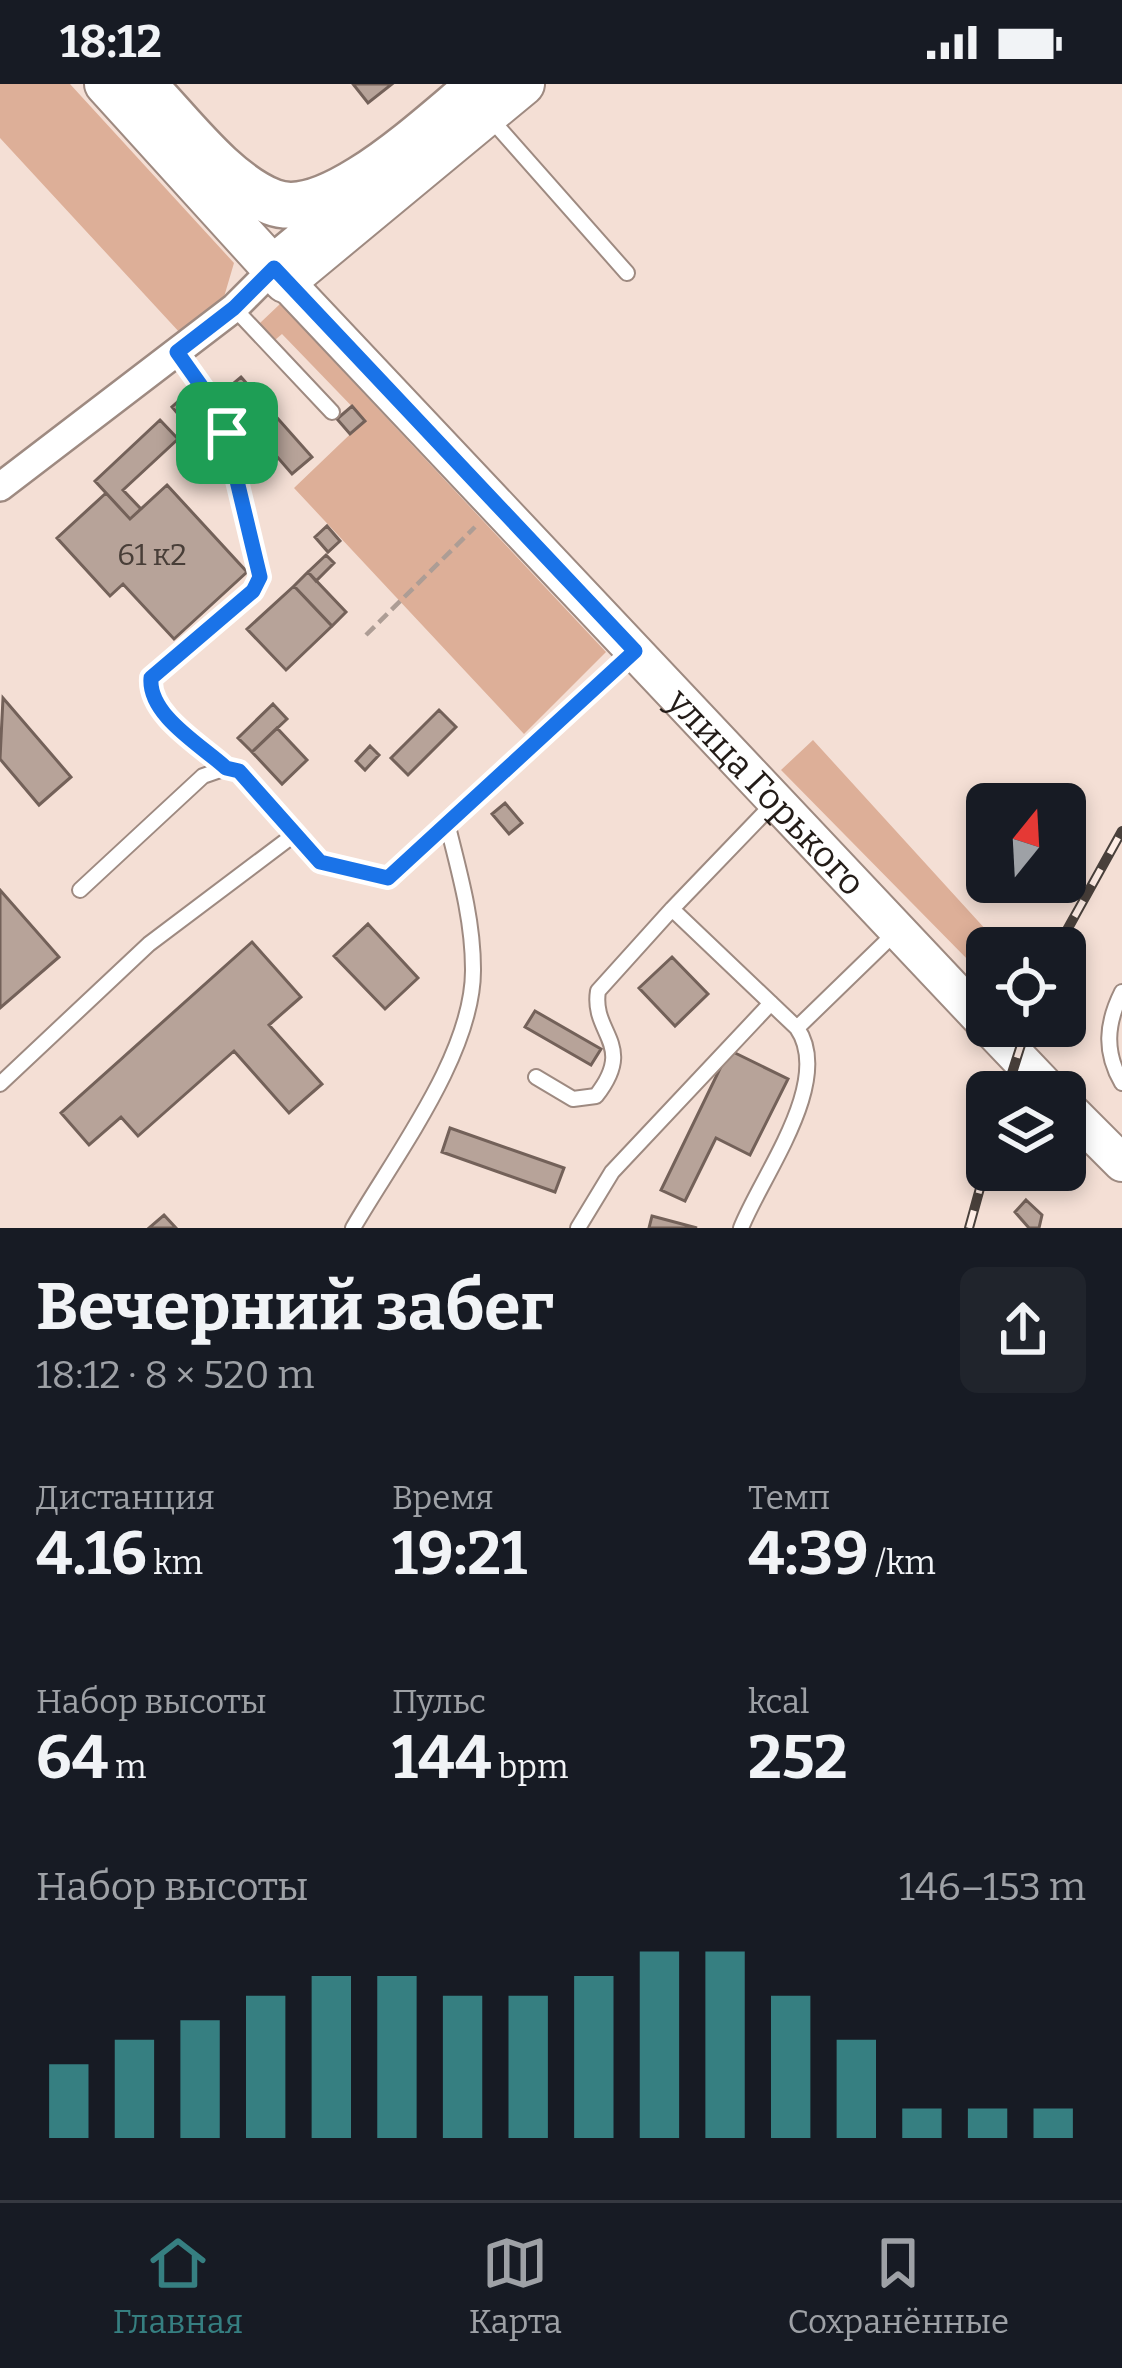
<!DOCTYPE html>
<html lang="ru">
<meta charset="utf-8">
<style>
body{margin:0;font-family:Bitter,serif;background:#20242c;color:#f1f3f6;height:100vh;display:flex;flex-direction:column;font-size:45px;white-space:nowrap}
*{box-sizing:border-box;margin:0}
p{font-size:39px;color:#9ea1a6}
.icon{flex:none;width:66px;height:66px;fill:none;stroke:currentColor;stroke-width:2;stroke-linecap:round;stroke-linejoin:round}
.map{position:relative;height:1144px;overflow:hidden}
.details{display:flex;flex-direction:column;background:#171b24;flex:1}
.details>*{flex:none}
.needle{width:78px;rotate:18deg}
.buttons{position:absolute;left:966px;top:699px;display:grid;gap:24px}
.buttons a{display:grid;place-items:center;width:120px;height:120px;border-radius:18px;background:#171b24;box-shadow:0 6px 18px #0003;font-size:60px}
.pin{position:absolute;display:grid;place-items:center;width:102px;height:102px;color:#fff;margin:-51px;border-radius:24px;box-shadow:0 6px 18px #0006}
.round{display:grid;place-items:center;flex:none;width:126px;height:126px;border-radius:18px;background:#20242c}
.overview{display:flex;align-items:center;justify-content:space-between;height:204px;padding:0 36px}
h1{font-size:66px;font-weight:700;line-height:90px}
.figures{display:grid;grid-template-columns:repeat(3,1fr);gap:18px;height:204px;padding:12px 36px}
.figures div{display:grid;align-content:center}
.figures b{font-size:60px;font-weight:700}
.figures small{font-size:33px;font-weight:400}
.figures p{font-size:33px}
.chart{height:336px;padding:24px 36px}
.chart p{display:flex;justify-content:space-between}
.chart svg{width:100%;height:216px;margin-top:12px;stroke:#367f81;stroke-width:6}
.status{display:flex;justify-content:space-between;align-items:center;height:84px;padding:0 60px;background:#171b24;direction:ltr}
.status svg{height:33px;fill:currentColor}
.tab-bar{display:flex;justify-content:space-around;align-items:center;height:168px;border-top:3px solid #363941;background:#171b24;font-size:33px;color:#9ea1a6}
.tab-bar a{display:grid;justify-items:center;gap:6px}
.tab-bar .current{color:#367f81}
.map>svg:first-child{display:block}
.green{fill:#ddaf98}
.building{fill:#b7a399;stroke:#736159;stroke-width:3}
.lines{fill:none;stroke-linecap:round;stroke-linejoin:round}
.service-casing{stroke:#9e8a81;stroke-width:18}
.minor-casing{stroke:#9e8a81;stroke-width:32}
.secondary-casing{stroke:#9e8a81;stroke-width:40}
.primary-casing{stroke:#9e8a81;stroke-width:46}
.trunk-casing{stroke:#9e8a81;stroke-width:50}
.path{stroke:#ad9d95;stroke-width:4.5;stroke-dasharray:12 6;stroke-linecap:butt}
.service{stroke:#fff;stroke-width:14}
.minor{stroke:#fff;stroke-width:27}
.secondary{stroke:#fff;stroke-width:36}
.primary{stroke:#fff;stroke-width:42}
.trunk{stroke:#fff;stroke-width:45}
.rail-casing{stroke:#49403b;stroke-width:10}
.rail{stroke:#feede5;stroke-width:6;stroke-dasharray:18;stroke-linecap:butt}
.route-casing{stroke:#fff;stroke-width:24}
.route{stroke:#1a73e8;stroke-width:15}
.labels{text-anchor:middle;stroke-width:10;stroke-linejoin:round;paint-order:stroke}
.number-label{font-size:30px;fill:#483e38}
.street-label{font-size:36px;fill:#231c18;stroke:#feede5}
</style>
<div class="status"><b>18:12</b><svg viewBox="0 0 49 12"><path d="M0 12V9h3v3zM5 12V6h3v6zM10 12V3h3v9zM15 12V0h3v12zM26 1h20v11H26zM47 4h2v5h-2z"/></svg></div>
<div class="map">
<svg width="1122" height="1144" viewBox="0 0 1122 1144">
<rect width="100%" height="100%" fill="#f4dfd5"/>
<!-- green -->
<path class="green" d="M0,0h70l164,179 -10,34 -43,37 -181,-196z
M280,220l326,348 -82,82 -230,-246 71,-68 -83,-86 -20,17 -2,-28z
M813,656l175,192 -15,33 -192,-195z"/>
<!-- building -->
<path class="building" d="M353,0h39l-24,19z
M241,293l71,80 -20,17 -70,-81z
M192,305l12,13 -20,19 -12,-14z
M352,322l13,15 -15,13 -13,-15z
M160,336l18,19 -55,51 18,19 -11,10 -35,-38z
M167,401l80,87 -73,67 -51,-55 -13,12 -53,-58 49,-45 24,26z
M327,442l13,15 -12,11 -13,-15z
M326,471l8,8 -18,18 -8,-9z
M308,488l38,40 -14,14 -38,-40z
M294,502l38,40 -46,44 -39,-41z
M3,614l68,79 -32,28 -39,-46z
M273,620l14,15 -35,33 -14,-14z
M439,626l17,17 -48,48 -17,-17z
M277,644l30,32 -25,24 -30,-32z
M370,662l9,9 -14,15 -9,-9z
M505,719l17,20 -13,11 -17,-20z
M0,806l59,67 -59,51z
M368,840l50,54 -33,31 -51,-53z
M252,858l49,55 -32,28 53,59 -33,29 -55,-62 -96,85 -17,-19 -32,28 -28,-32z
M672,873l36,37 -33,32 -36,-38z
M535,927l66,38 -10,16 -66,-38z
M729,966l59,29 -38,76 -34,-17 -31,63 -24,-11z
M450,1044l114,40 -9,24 -113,-40z
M1026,1116l16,15 -3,13h-10l-14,-16z
M164,1131l12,13h-27z
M652,1132l45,12h-48z"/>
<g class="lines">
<!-- service casing -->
<g class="service-casing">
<path id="service" d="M490,34l137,155
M234,224l98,104
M177,268l44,62 39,163 -7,14 -102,87c-3,37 50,67 75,90
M773,720l-101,105 125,119 100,-97
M80,806l123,-114 23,-8 13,3 81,90 68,17 244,-224
M1122,908c-16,32 -18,60 0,91
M536,993l37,22 23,-3c41,-52 -5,-62 2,-105l74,-82
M0,1000l149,-140 146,-110
M353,1144c41,-71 121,-175 120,-259 0,-50 -14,-98 -26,-146
M578,1144l34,-56 159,-169
M741,1144c21,-53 93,-147 56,-200"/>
</g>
<!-- minor casing -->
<g class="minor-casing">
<path id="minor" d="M0,403l234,-179 40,-40"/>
</g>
<!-- secondary casing -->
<g class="secondary-casing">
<g id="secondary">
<path id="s1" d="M285,197l702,744"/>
<path d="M988,942l63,66"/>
<path d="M1065,1022l57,57"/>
</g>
</g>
<!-- primary casing -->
<g class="primary-casing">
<path id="primary" d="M106,0l179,197 238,-197"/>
</g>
<!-- trunk casing -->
<g class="trunk-casing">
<path id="trunk" d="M142,0c37,37 80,98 130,118 59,23 165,-83 210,-118
M274,184l86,-71"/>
</g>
<!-- path -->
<path class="path" d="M366,551l109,-108"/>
<!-- service -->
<use href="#service" class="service"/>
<!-- minor -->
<use href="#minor" class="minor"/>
<!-- secondary -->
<use href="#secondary" class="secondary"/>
<!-- primary -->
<use href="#primary" class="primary"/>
<!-- trunk -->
<use href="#trunk" class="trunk"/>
<!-- rail casing -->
<g class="rail-casing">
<path id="rail" d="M1057,864l65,-117
M1006,1008l21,-66
M969,1144l18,-65"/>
</g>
<!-- rail -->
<use href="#rail" class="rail"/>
</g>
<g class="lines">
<!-- route casing -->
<g class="route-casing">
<path id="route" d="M274,184l361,383 -247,227 -68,-16 -81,-91 -13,-3c-25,-23 -78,-53 -75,-90l102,-87 7,-14 -39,-163 -44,-62 57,-44z"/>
</g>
<!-- route -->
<use href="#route" class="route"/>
</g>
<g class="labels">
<!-- number labels -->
<g class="number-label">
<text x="152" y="481">61 к2</text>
</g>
<!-- street labels -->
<g class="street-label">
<text dy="13" stroke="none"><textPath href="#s1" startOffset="702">улица Горького</textPath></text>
</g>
</g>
</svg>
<div class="buttons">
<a><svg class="needle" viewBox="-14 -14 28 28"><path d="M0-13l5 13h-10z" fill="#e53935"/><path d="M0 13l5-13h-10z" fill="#9ea1a6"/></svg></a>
<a><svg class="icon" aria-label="locate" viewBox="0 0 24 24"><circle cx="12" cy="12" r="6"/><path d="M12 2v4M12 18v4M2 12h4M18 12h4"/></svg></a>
<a><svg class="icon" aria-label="layers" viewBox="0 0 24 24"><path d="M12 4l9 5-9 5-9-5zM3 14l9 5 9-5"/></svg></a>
</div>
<div class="pin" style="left:227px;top:349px;background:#1e9e55"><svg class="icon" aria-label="arrive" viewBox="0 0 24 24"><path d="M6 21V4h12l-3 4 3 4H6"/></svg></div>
</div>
<section class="details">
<div class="overview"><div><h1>Вечерний забег</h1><p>18:12 · 8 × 520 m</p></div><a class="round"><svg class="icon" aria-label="share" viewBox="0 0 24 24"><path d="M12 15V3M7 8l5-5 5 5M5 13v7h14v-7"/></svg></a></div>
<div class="figures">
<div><p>Дистанция</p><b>4.16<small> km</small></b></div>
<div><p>Время</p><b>19:21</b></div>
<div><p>Темп</p><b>4:39<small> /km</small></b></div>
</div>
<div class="figures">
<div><p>Набор высоты</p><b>64<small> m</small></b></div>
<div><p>Пульс</p><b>144<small> bpm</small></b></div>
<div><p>kcal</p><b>252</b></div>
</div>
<div class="chart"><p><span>Набор высоты</span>146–153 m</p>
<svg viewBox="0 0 160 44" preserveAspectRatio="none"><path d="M5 44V29M15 44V24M25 44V20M35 44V15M45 44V11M55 44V11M65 44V15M75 44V15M85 44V11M95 44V6M105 44V6M115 44V15M125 44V24M135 44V38M145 44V38M155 44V38"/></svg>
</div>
</section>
<nav class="tab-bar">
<a class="current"><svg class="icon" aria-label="home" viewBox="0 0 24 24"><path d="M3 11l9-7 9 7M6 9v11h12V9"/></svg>Главная</a>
<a><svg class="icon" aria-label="map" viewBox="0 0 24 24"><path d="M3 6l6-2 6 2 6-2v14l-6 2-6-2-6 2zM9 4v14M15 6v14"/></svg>Карта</a>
<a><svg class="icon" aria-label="saved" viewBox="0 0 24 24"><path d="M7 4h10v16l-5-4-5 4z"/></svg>Сохранённые</a>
</nav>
